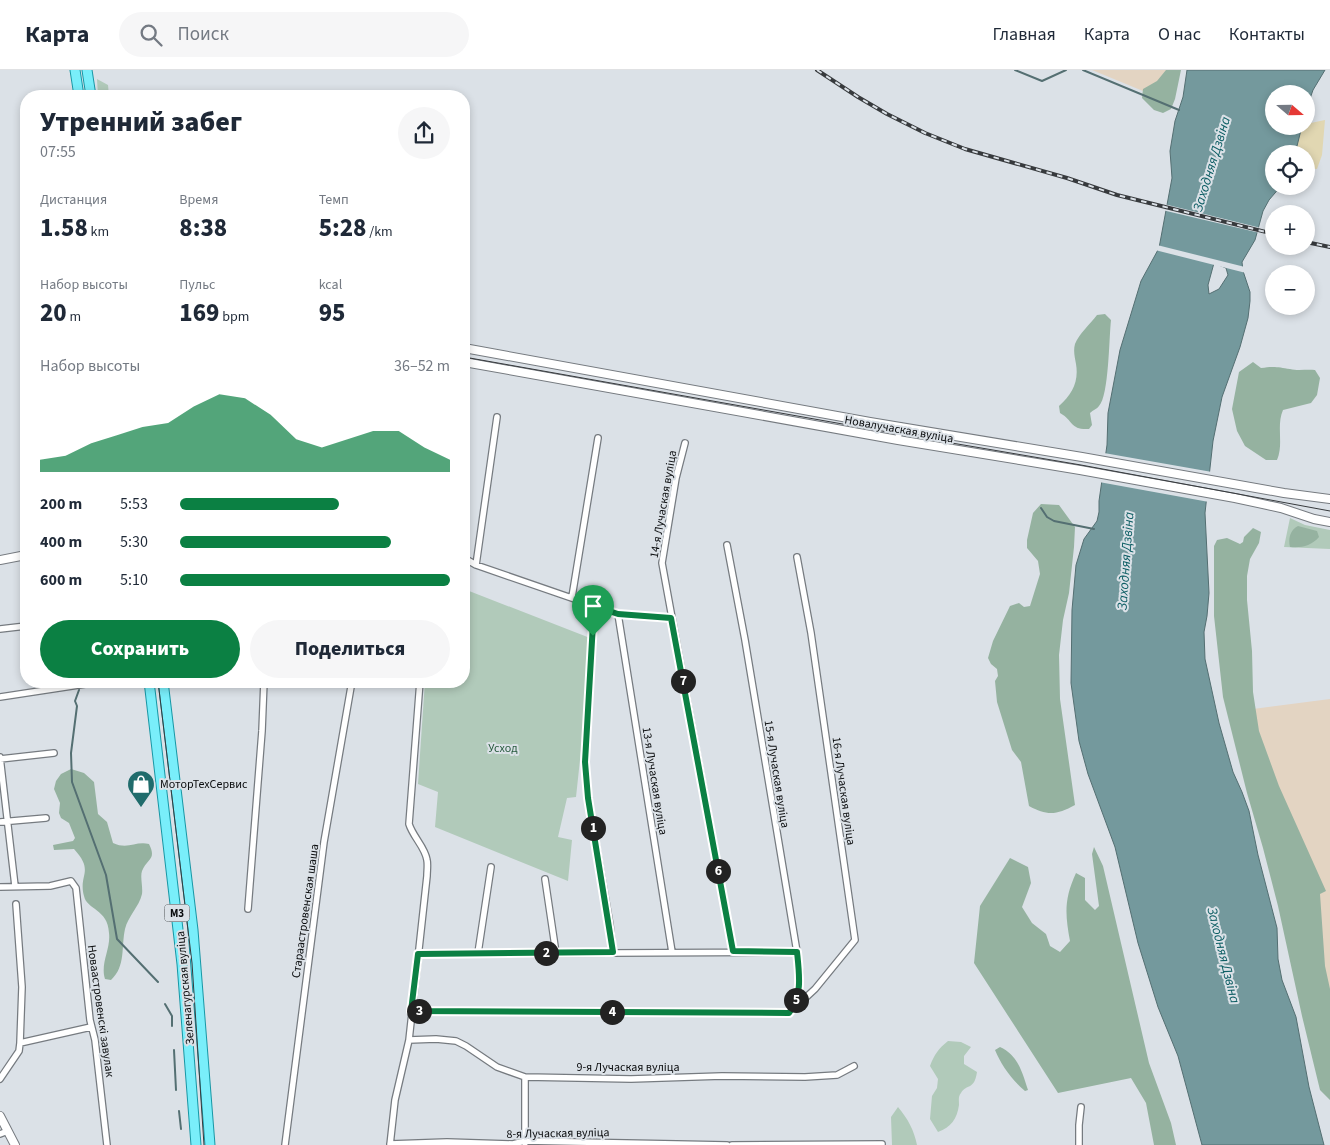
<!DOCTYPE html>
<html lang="ru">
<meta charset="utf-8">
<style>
body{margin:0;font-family:"Source Sans 3",sans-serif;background:#f6f6f7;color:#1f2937;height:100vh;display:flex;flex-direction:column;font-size:19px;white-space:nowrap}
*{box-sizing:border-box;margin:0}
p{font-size:16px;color:#747a83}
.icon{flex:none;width:28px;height:28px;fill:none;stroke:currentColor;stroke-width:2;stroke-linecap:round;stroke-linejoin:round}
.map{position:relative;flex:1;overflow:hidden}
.details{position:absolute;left:20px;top:20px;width:450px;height:598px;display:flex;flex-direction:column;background:#fff;border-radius:20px;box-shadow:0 2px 8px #0003}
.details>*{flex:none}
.needle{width:32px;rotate:110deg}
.controls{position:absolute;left:1265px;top:15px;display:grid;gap:10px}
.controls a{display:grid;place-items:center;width:50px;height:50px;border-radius:50%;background:#fff;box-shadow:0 2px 8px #0003;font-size:25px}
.pin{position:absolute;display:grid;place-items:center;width:42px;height:42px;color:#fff;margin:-51px -21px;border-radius:50% 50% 50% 0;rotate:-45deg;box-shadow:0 0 5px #0007}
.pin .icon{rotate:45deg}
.km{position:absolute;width:25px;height:25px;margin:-12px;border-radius:50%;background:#222;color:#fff;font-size:14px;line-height:25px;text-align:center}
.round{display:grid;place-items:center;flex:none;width:52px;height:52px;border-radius:26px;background:#f6f6f7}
.headline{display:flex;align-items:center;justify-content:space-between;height:85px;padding:0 20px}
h1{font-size:28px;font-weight:800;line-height:38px}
.figures{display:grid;grid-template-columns:repeat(3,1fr);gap:8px;height:85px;padding:5px 20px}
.figures div{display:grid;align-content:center}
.figures b{font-size:25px;font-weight:800}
.figures small{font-size:14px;font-weight:400}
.figures p{font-size:14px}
.chart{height:140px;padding:10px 20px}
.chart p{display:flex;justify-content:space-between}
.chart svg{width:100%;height:90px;margin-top:5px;fill:#0b8043;opacity:.7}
.cta{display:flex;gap:10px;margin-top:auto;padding:10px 20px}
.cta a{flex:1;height:58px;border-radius:30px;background:#0b8043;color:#fff;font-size:20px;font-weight:800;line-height:58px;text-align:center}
.cta a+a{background:#f6f6f7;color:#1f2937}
ul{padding:0 20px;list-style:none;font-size:16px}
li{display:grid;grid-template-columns:80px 60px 1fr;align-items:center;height:38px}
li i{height:12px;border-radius:6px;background:#0b8043}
header{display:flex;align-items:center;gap:30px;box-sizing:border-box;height:70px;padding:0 25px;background:#fff;border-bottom:1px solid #e0e1e3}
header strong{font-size:24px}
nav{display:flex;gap:28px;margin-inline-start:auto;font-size:18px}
.search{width:350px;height:45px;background:#f6f6f7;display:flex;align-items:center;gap:12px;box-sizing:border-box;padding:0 18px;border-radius:28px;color:#747a83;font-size:19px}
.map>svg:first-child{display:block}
.industrial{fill:#e3d4c2}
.green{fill:#b1caba}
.forest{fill:#95b2a0}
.sand{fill:#e1d7b2}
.water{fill:#74999d;stroke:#546f72;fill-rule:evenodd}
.pier{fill:#dbe1e7}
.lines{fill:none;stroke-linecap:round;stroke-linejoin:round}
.stream{stroke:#546f72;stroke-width:2}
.street-casing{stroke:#767b80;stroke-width:8}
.secondary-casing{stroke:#767b80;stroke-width:10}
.primary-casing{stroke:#1897a5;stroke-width:11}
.street{stroke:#fff;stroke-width:5.5}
.secondary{stroke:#fff;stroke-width:8}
.primary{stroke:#79eefa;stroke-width:9}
.tram{stroke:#373a3d;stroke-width:1}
.rail-casing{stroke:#373a3d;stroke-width:4}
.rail{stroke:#dbe1e7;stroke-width:2;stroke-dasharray:5.5;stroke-linecap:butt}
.route-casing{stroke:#fff;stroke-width:10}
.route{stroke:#0b8043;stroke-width:6}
.labels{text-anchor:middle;stroke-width:4;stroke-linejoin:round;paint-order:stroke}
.shield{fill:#dbe1e7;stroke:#494c4f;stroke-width:1}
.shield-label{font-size:11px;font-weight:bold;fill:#0a0c0e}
.street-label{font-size:12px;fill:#0a0c0e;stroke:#dbe1e7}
.park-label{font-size:12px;fill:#275a3e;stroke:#dbe1e7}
.poi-label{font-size:12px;fill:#0a0c0e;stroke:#dbe1e7;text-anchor:start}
.water-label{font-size:14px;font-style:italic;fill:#0d5e64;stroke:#dbe1e7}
</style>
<header>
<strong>Карта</strong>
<div class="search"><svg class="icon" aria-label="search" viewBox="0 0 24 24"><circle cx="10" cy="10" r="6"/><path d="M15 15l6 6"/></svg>Поиск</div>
<nav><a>Главная</a><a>Карта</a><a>О нас</a><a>Контакты</a></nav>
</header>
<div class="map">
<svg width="1330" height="1075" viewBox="0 0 1330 1075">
<rect width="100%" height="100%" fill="#dbe1e7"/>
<!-- industrial -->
<path class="industrial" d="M1092,0h77l-9,28z
M1330,629v293l-52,-205 -19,-55 -6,-23z"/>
<!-- green -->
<path class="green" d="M97,9l11,6 1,11h-11z
M1290,448l15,7 25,5v19l-46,-2z
M464,519l126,49 -7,94 -7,65 -9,1 -9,39 14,3 -4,41 -133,-54 3,-35 -20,-8 7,-103h39z
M948,971l13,1 10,5 -7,9v8l13,8c-3,19 -10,11 -16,21 -3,3 -2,8 -2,12 -2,14 -8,22 -21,27l-8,-13 2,-23 5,-8 1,-9 -8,-13c4,-11 9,-18 18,-25z
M898,1037c10,12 16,23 19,38h-25l-1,-28z"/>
<!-- forest -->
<path class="forest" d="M1166,0h15l-6,29 -4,10 -8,4 -9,-3 -12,-12 1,-9 14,-8z
M1105,244l6,6c-2,17 -2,76 -12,86 -2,3 -6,4 -9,7l2,12 -3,4c-19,1 -15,-8 -29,-16l-1,-7c13,-12 20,-24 17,-42 -1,-6 -3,-13 -1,-20 4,-10 15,-20 22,-29z
M1253,292l8,6c13,-2 17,-1 29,1 8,2 17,0 25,1l5,8 -3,17 -6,8 -28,7c-7,16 1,34 -6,50h-11l-21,-14 -8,-15 -5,-22 7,-37z
M1041,434l18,1 16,22 -1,20 -5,46 -6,27 -4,35 1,44 15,106c-18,10 -28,11 -46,1l-8,-44 -9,-12 -15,-48 -2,-21 3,-5 -1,-7 -6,-5 -3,-6 5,-17 17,-35 9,-3 5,4 6,-1 10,-32 -2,-13 -11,-13v-8l6,-27z
M1298,456l19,5 2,6c-8,9 -17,11 -29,10 -2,-8 0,-17 8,-21z
M1253,458l8,4 -2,11 -9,16 -3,17v24l5,51 1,41 6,39 20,55 47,105 -6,3 5,72 5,23v111l-10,-10 -18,-74 -24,-110 -15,-58 -16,-55 -24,-96 -9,-81v-70l3,-6 10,-2 13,6 3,-2 1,-5z
M71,699l13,4 10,9 4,32 9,8 6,21c15,7 22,-2 36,1 8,16 -2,14 -7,27 -2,6 1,16 0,23 -3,13 -14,22 -17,35 -4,18 1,37 -14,51l-6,-1c-5,-16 6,-30 4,-46 -1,-24 -22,-23 -25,-37 -6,-22 11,-24 -10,-47l-20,1 -1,-5 20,-4 2,-3 -6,-15 -8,-5 -2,-5 1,-10 -6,-14 2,-8 5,-7z
M1094,777l9,19 46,197 22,60 5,22h-22l-8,-42 -15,-25 -73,15 -84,-130 6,-57 30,-48 18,9 3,16 -9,24 10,16 14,11 4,12 10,6 10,-11c-5,-27 -6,-42 6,-68l9,5v22l10,10 4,-4 -7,-52z
M1000,977c18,8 22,25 28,43l-3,1c-12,-10 -24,-26 -30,-41z"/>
<!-- sand -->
<path class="sand" d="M1325,50l-3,35 -5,14 -11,-1v-14h-11l7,-28h4v-2z"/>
<!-- water -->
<path class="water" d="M1187,0h138l-12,20 -7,20v-16h-32v32h28l-7,28h-21v32h7l-12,14 -6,11 -8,29 -13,22 1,9 7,21v9l-2,17 -8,29 -18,50 -9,44 -8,72 4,80 -2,23 -3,16 1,27 14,64 14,49 9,20 7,19 9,44 19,73 1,31 4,21 14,37 13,70 15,58h-122l-24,-89 -20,-49 -20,-64 -23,-96 -27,-73 -9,-33 -8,-58 1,-73 4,-45 8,-26 13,-18 2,-9v-11l8,-56 1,-32 12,-63 21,-69 18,-33 13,-70 -2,-27 5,-30 8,-24zM1214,193l12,5 2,7 -9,14 -10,5 -1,-9z"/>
<!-- pier -->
<path class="pier" d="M1164,134l97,24 -1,5 -98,-23z
M1157,175l88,22 1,6 -91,-23z
M1104,383l108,19 -3,30 -110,-20z"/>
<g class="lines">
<!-- stream -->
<path class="stream" d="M1015,0l27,11 24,-11
M1083,0l96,40
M1041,438l6,9 7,4 40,8
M79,620l-4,11 2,5 -6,47 1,29 34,93 11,64 41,43
M165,934l7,12v10
M174,980l2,40
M179,1041l2,18"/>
<!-- street casing -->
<g class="street-casing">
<path id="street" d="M898,370l2,-14
M685,373l-9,35 -14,85 71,388
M727,475l18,95 52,312 3,24 -4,30
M464,488l12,7 142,49 53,4
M476,495l21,-148
M572,527l26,-159
M594,536l-9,156 3,36 22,127 3,28
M618,544l54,338
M0,559l26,-3
M0,627l105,-16
M0,687l15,129
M0,689l54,-6
M0,752l46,-4
M545,809l11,74
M0,817l50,-1 21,-5 5,7 14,132 5,20 12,105
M16,834l6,83 -2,56
M248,839l14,-178 2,-50
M478,883l13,-86
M418,884l379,-2
M411,941l378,2 26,-24 40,-49 -44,-307 -14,-76
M409,970l27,-1 20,2 10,5 31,21 28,10 106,2 91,-3 83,1 32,-2 17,-9
M0,1009l19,-28 1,-8 71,-16
M0,1064l8,-3
M525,1073v-66
M390,1074l57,-2 66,2 12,-3 202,4
M285,1075l39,-303 28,-161
M390,1075l5,-45 14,-60 18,-164c0,-5 1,-11 0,-16 -2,-13 -14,-23 -18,-36l11,-143
M732,1075l150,-1
M1079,1075v-20l2,-18"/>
</g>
<!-- secondary casing -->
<g class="secondary-casing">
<path id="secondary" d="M464,278l406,74 212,35 202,36 46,6
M464,292l434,78 182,30 155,28 46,10 33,11 16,3
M0,490l26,-5
M0,1046l15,29"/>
</g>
<!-- primary casing -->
<g class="primary-casing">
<path id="primary" d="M75,0l4,26
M87,0l4,26
M149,611l33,283 14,181
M163,611l30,249 17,215"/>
</g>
<!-- street -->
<use href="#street" class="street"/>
<!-- secondary -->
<use href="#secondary" class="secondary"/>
<!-- primary -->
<use href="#primary" class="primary"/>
<!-- tram -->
<path class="tram" d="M464,287l435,77 182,31 249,46
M158,611l34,282 12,182"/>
<!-- rail casing -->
<g class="rail-casing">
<path id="rail" d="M817,0l41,27 29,17 38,19 40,16 102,29 50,17 157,39
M1306,172l24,5"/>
</g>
<!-- rail -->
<use href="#rail" class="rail"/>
</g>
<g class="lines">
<!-- route casing -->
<g class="route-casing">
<path id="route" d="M594,536l24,8 53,4 62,333 64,1c2,19 6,46 -8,61l-378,-2 7,-57 195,-2 -25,-154 -3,-36z"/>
</g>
<!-- route -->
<use href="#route" class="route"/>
</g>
<!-- icons -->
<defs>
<g id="shop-pin" transform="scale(1.4375)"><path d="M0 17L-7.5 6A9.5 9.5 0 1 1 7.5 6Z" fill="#206c6c" stroke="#dbe1e7"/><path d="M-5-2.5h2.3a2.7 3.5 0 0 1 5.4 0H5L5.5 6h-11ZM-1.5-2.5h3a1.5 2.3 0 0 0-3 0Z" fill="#fff"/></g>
</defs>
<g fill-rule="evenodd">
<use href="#shop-pin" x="141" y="714"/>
</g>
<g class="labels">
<!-- shield labels -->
<rect class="shield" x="164.5" y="834.5" width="25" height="17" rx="4"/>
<g class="shield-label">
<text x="177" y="847">М3</text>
</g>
<!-- street labels -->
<g class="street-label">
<text transform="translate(899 359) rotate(10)" y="4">Новалучаская вуліца</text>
<text transform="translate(663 434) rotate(-80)" y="4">14-я Лучаская вуліца</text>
<text transform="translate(777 704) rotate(81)" y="4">15-я Лучаская вуліца</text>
<text transform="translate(655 711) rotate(81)" y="4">13-я Лучаская вуліца</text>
<text transform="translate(844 721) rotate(82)" y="4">16-я Лучаская вуліца</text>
<text transform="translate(305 841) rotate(-82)" y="4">Стараастровенская шаша</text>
<text transform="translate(185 918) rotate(-95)" y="4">Зеленагурская вуліца</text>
<text transform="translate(101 941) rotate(82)" y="4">Новаастровенскі завулак</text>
<text x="628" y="1001">9-я Лучаская вуліца</text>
<text transform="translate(558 1063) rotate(-1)" y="4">8-я Лучаская вуліца</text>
</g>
<!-- park labels -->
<g class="park-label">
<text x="503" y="682">Усход</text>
</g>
<!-- poi labels -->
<g class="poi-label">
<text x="160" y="718">МоторТехСервис</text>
</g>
<!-- water labels -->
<g class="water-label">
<text transform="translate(1211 94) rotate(-73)" y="5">Заходняя Дзвіна</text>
<text transform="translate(1125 491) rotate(-86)" y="5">Заходняя Дзвіна</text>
<text transform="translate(1224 885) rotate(76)" y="5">Заходняя Дзвіна</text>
</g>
</g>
</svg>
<div class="controls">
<a><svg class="needle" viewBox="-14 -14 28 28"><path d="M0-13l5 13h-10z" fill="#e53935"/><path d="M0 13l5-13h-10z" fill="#747a83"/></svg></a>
<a><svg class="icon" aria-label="locate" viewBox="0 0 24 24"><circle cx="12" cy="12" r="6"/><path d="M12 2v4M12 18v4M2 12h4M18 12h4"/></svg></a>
<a>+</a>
<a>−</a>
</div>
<div class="pin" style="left:593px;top:566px;background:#1e9e55"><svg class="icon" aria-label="arrive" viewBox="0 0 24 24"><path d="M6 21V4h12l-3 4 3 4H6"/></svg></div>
<b class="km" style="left:593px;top:758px">1</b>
<b class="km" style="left:546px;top:883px">2</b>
<b class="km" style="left:419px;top:941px">3</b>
<b class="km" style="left:612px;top:942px">4</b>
<b class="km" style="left:796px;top:930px">5</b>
<b class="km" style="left:718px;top:801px">6</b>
<b class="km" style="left:683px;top:611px">7</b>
<section class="details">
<div class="headline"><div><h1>Утренний забег</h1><p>07:55</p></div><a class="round"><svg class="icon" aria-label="share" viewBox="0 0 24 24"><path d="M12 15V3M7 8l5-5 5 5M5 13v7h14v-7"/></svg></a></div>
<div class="figures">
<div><p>Дистанция</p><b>1.58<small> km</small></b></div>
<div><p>Время</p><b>8:38</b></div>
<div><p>Темп</p><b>5:28<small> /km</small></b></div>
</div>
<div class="figures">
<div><p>Набор высоты</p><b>20<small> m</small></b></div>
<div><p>Пульс</p><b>169<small> bpm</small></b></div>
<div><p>kcal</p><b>95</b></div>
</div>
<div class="chart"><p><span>Набор высоты</span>36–52 m</p>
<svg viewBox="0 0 160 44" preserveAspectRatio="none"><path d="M0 44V38L10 36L20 30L30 26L40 22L50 20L60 12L70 6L80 8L90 16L100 28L110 32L120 28L130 24L140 24L150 32L160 38V44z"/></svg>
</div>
<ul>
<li><b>200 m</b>5:53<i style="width:59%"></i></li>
<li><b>400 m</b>5:30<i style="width:78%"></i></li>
<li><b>600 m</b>5:10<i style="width:100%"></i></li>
</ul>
<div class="cta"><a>Сохранить</a><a>Поделиться</a></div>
</section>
</div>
